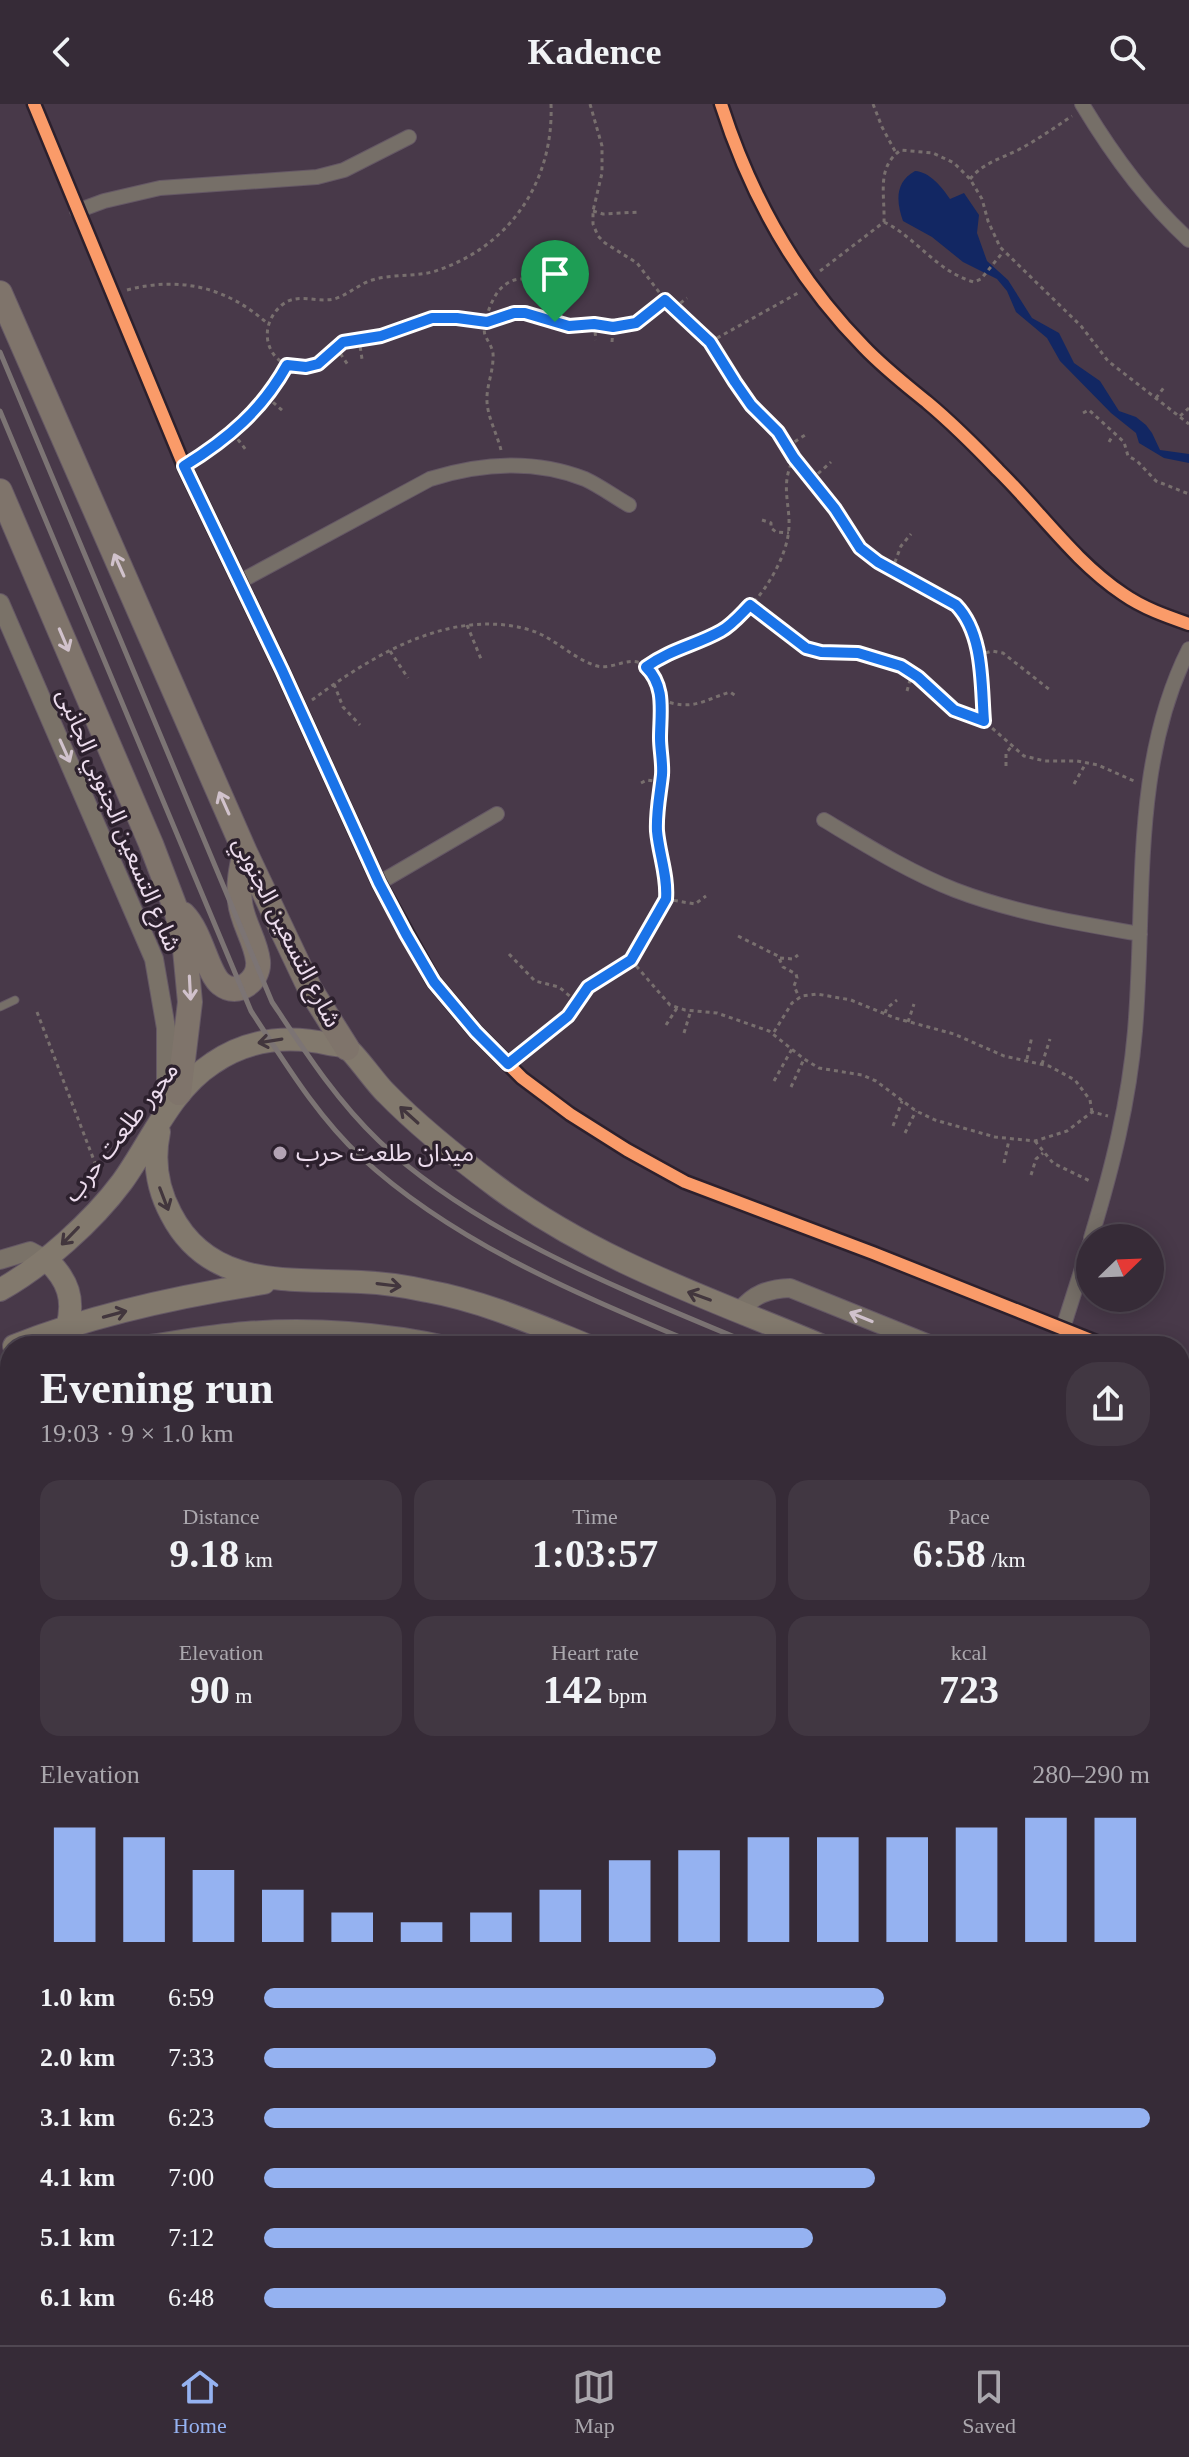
<!DOCTYPE html>
<meta charset="utf-8">
<style>
body{margin:0;font-family:"Times New Roman","Noto Sans Arabic",serif;background:#413742;color:#f1f3f6;height:100vh;display:flex;flex-direction:column;font-size:30px;white-space:nowrap}
*{box-sizing:border-box;margin:0}
p{font-size:26px;color:#aaa7ad}
.icon{flex:none;width:44px;height:44px;fill:none;stroke:currentColor;stroke-width:2;stroke-linecap:round;stroke-linejoin:round}
.map{position:relative;flex:1;overflow:hidden}
.panel{position:absolute;left:0px;top:1232px;width:1190px;height:1010px;display:flex;flex-direction:column;background:#362b37;border-radius:32px 32px 0 0;box-shadow:0 4px 20px #0003,0 0 0 2px #504752}
.panel>*{flex:none}
.needle{width:52px;rotate:67deg}
.buttons{position:absolute;left:1076px;top:1120px;display:grid;gap:16px}
.buttons a{display:grid;place-items:center;width:88px;height:88px;border-radius:50%;background:#362b37;box-shadow:0 4px 20px #0003,0 0 0 2px #504752;font-size:40px}
.pin{position:absolute;display:grid;place-items:center;width:68px;height:68px;color:#fff;margin:-82px -34px;border-radius:50% 50% 50% 0;rotate:-45deg;box-shadow:0 0 8px #0007}
.pin .icon{rotate:45deg}
.round{display:grid;place-items:center;flex:none;width:84px;height:84px;border-radius:32px;background:#413742}
.overview{display:flex;align-items:center;justify-content:space-between;height:136px;padding:0 40px}
h1{font-size:44px;font-weight:800;line-height:60px}
.figures{display:grid;grid-template-columns:repeat(3,1fr);gap:12px;height:136px;padding:8px 40px}
.figures div{display:grid;align-content:center;border-radius:20px;background:#413742;text-align:center}
.figures b{font-size:40px;font-weight:800}
.figures small{font-size:22px;font-weight:400}
.figures p{font-size:22px}
.chart{height:224px;padding:16px 40px}
.chart p{display:flex;justify-content:space-between}
.chart svg{width:100%;height:144px;margin-top:8px;stroke:#95b2f1;stroke-width:6}
ul{padding:0 40px;list-style:none;font-size:26px}
li{display:grid;grid-template-columns:128px 96px 1fr;align-items:center;height:60px}
li i{height:20px;border-radius:10px;background:#95b2f1}
header{display:flex;justify-content:space-between;align-items:center;height:104px;padding:0 40px;background:#362b37;font-size:36px;font-weight:800}
.dock{display:flex;justify-content:space-around;align-items:center;height:112px;border-top:2px solid #504752;background:#362b37;font-size:22px;color:#aaa7ad}
.dock a{display:grid;justify-items:center;gap:4px}
.dock .selected{color:#95b2f1}
.map>svg:first-child{display:block}
.water{fill:#122763}
.building{fill:#6d5768;stroke:#7c6d78;stroke-width:2}
.lines{fill:none;stroke-linecap:round;stroke-linejoin:round}
.lane-casing{stroke:#655865;stroke-width:9}
.street-casing{stroke:#655865;stroke-width:16}
.secondary-casing{stroke:#655865;stroke-width:20}
.primary-casing{stroke:#655865;stroke-width:24}
.highway-casing{stroke:#655865;stroke-width:26}
.path{stroke:#786f6e;stroke-width:3;stroke-dasharray:4 4;stroke-linecap:butt}
.lane{stroke:#766f68;stroke-width:7}
.street{stroke:#766f68;stroke-width:14}
.secondary{stroke:#7a7268;stroke-width:18}
.primary{stroke:#82796d;stroke-width:22}
.highway{stroke:#7f746b;stroke-width:24}
.rail{stroke:#7c7474;stroke-width:5}
.cycleway-casing{stroke:#2c202d;stroke-width:17}
.cycleway{stroke:#fa9b69;stroke-width:12}
.oneway{stroke:#d1c2cc}
.oneway2{stroke:#d0c2cc}
.oneway3{stroke:#42363d}
.route-casing{stroke:#fff;stroke-width:16}
.route{stroke:#1a73e8;stroke-width:10}
.poi-dot{fill:#b3a3b4;stroke:#2c202d;stroke-width:3}
.labels{text-anchor:middle;stroke-width:7;stroke-linejoin:round;paint-order:stroke}
.street-label{font-size:24px;fill:#ecdced;stroke:#2c202d}
.poi-label{font-size:24px;fill:#ecdced;stroke:#2c202d;text-anchor:start}
</style>
<header><svg class="icon" aria-label="back" viewBox="0 0 24 24"><path d="M15 5l-7 7 7 7"/></svg>Kadence<svg class="icon" aria-label="search" viewBox="0 0 24 24"><circle cx="10" cy="10" r="6"/><path d="M15 15l6 6"/></svg></header>
<div class="map">
<svg width="1189" height="2241" viewBox="0 0 1189 2241">
<rect width="100%" height="100%" fill="#483949"/>
<!-- water -->
<path class="water" d="M915,67c15,1 27,16 35,28l14,-6 15,22 -2,18 10,28 21,19 24,38 27,15 15,30 26,18 19,30 17,6 10,8 6,8 8,17 29,4v9l-25,-5 -25,-15 -3,-10 -25,-20 -51,-52 -13,-23 -31,-26 -9,-21 -10,-12 -34,-17 -31,-25 -29,-16c-7,-20 -8,-39 12,-50z"/>
<!-- building -->
<path class="building" d="M1180,2133h9v38l-9,-3z
M1180,2184l9,4 -9,29z
M848,2232h65l-3,9h-58l-6,-3z
M966,2232h35l-4,9h-9z
M1110,2232h49l15,6 -1,3h-66z"/>
<g class="lines">
<!-- lane casing -->
<g class="lane-casing">
<path id="lane" d="M0,903l15,-7"/>
</g>
<!-- street casing -->
<g class="street-casing">
<path id="street" d="M34,0l150,362 98,204 97,213 55,99 42,50 46,46 48,36 57,36 58,32 188,71 233,93
M721,0c29,91 76,175 143,243 20,21 42,38 64,56 25,21 48,44 70,67 42,41 76,91 125,124 20,14 43,22 66,30
M1082,0c30,50 64,97 107,136
M77,107l27,-10 56,-13 157,-11 27,-7 65,-33
M239,478l191,-103c51,-16 104,-20 155,0 15,7 30,18 44,26
M824,716c42,25 85,52 131,70 60,23 122,33 185,44
M379,779l118,-69
M1091,1134c21,-69 38,-136 44,-207 11,-128 -5,-265 54,-382
M1063,1224l27,-85
M1180,1272l9,4
M0,1543l10,-4
M1180,2067l9,9
M1180,2095h9
M347,2232l6,9
M780,2241l3,-9"/>
</g>
<!-- secondary casing -->
<g class="secondary-casing">
<path id="secondary" d="M0,499l154,356 12,69v84
M0,1156l30,-9 17,9
M740,1207c14,-17 28,-22 50,-23l144,58
M136,1242c36,-5 73,-12 110,-15 66,-5 139,0 204,15
M0,1284l10,-4
M1180,1341l9,3
M1180,1638l9,35
M1180,1851l9,-50
M0,1930l10,23
M1180,1955l9,-20
M0,2012l10,24
M87,2232l4,9
M125,2232l4,9
M1017,2241l4,-9
M1064,2241l3,-9"/>
</g>
<!-- primary casing -->
<g class="primary-casing">
<path id="primary" d="M159,1028c-6,29 -2,56 12,82 39,76 119,64 190,68 22,1 44,4 66,9 56,10 110,34 162,55
M47,1156c21,20 28,39 20,68
M0,1186c43,-24 93,-69 122,-108 29,-40 48,-91 91,-119 35,-24 75,-28 116,-19 5,1 14,1 18,4 7,4 30,37 39,45 34,35 72,65 111,94 102,75 212,111 326,159
M14,1242c80,-32 166,-50 250,-63
M1180,1388l9,3
M1180,1499l9,5"/>
</g>
<!-- highway casing -->
<g class="highway-casing">
<path id="highway" d="M0,189l245,559 65,137 37,59
M0,387l151,353 24,63 9,32 6,63 -11,91
M183,810c19,19 24,59 38,70 17,14 39,-4 37,-23 -2,-20 -16,-39 -18,-59 -2,-18 1,-33 5,-50"/>
</g>
<!-- path -->
<path class="path" d="M551,0c3,79 -43,145 -119,168 -20,5 -41,2 -60,8 -13,4 -24,15 -38,19 -18,4 -36,-7 -52,6 -30,25 -11,70 28,61 16,-3 20,-17 33,-24 8,-4 16,-2 24,-3 24,-2 45,-19 69,-21 18,-2 37,7 54,4 12,-2 21,-10 35,-9 14,1 26,9 40,12 10,3 20,-1 30,0 38,2 40,0 70,-25
M590,0l12,42v27l-9,38v13l5,12 7,7 32,20 28,37 45,42 25,40 16,23 27,27 16,26 41,51 25,39 18,14 78,43c28,29 25,79 28,116
M873,0l9,23 14,26
M970,75c13,-16 30,-20 48,-29 19,-10 36,-22 54,-34
M593,107l10,3 37,-2
M884,118c33,16 53,50 90,60l7,-3 22,-27
M820,167l64,-49c1,-28 -8,-55 17,-72l32,3 21,10 16,16 12,20 6,22 12,26 81,79 27,35 81,63
M127,186c53,-14 100,-3 141,34
M674,204l13,-10
M594,220l2,16
M359,235l3,20
M612,238l1,-15
M710,238l88,-49
M336,243l12,18
M267,293l17,15
M1156,294l9,-12
M1083,309l6,-3 35,32 4,14 9,5 19,20 33,13
M1180,312l9,-8
M233,329l13,17
M1109,338l4,-7
M788,342l17,-11
M501,346c-4,-16 -13,-32 -14,-48 -1,-15 6,-29 6,-44 1,-9 -4,-14 -8,-23 -3,-8 4,-27 8,-35 18,-38 66,-21 62,22
M196,354c39,-24 68,-53 91,-93
M812,375l19,-17
M762,416l9,3v5l5,4 13,1
M892,466l9,-24 10,-12
M750,501l56,43 15,4 37,1 43,13 17,11 36,33 30,11 40,35 21,5h32l21,4 36,16
M467,521l14,34
M390,547l18,27
M978,551l14,-4 11,2 47,37
M646,563c8,-6 16,-12 25,-17 17,-8 36,-10 52,-20 29,-18 59,-60 65,-94 5,-29 -10,-48 6,-78
M334,580l9,23 17,18
M907,587l5,-18
M312,596c61,-45 139,-93 218,-70 23,7 41,27 64,35 20,8 39,-16 56,6 17,21 9,46 10,71 1,10 3,20 2,30 -1,19 -5,36 -5,55 1,24 11,48 9,72l-35,61 -43,27 -20,29 -47,37
M662,596c30,11 40,1 68,-8l6,4
M1006,662v-13l5,-6
M641,679l6,-3 14,2
M1074,680l12,-21
M666,795l29,5 11,-8
M738,832l40,20 5,11 13,7 1,4 -3,8 5,11
M509,850l26,27 24,6 19,16
M780,854l13,1 5,-4
M631,856l39,45 15,5 32,3 52,18 35,28 15,9 43,7 14,6 40,30 19,9 60,17 40,4 32,-10 25,-19 16,4
M37,908l63,164
M885,909l2,-5 10,-8
M908,918l6,-18
M666,921l11,-17
M774,928l18,-29 10,-7 15,-2 34,6 44,18 59,16 50,22 45,10 26,14 15,20 2,12
M684,929l7,-23
M1027,955l5,-23
M1042,960l8,-25
M774,977l18,-32
M791,983l13,-28
M893,1022l9,-25
M905,1029l11,-22
M1035,1037l18,22 39,19
M1004,1059l5,-23
M1031,1071l5,-16 7,-6
M400,2232l15,9
M314,2241l18,-8
M369,2241l16,-9
M725,2241l4,-9"/>
<!-- lane -->
<use href="#lane" class="lane"/>
<!-- street -->
<use href="#street" class="street"/>
<!-- secondary -->
<use href="#secondary" class="secondary"/>
<!-- primary -->
<use href="#primary" class="primary"/>
<!-- highway -->
<use href="#highway" class="highway"/>
<!-- rail -->
<path class="rail" d="M0,248l272,650c32,48 64,98 107,139 98,93 253,153 377,205
M0,307l251,600c33,50 65,104 110,146 95,88 222,139 340,189
M1180,1422l9,4
M1180,1446l9,4"/>
<!-- cycleway casing -->
<g class="cycleway-casing">
<path id="cycleway" d="M34,0l150,362 98,204 97,213 55,99 42,50 46,46 48,36 57,36 58,32 188,71 233,93
M721,0c29,91 76,175 143,243 20,21 42,38 64,56 25,21 48,44 70,67 42,41 76,91 125,124 20,14 43,22 66,30"/>
</g>
<!-- cycleway -->
<use href="#cycleway" class="cycleway"/>
</g>
<!-- one-way arrows -->
<defs><path id="oneway-shaft" d="M-6 0H5M1.5-3L5.5 0L1.5 3" fill="none" stroke-width="1.6" stroke-linecap="round" stroke-linejoin="round" transform="scale(2)"/></defs>
<g class="oneway">
<use href="#oneway-shaft" transform="translate(119 461) rotate(-114)"/>
<use href="#oneway-shaft" transform="translate(64 536) rotate(67)"/>
<use href="#oneway-shaft" transform="translate(224 699) rotate(-114)"/>
<use href="#oneway-shaft" transform="translate(190 884) rotate(87)"/>
</g>
<g class="oneway2">
<use href="#oneway-shaft" transform="translate(65 647) rotate(66)"/>
<use href="#oneway-shaft" transform="translate(861 1213) rotate(-158)"/>
</g>
<g class="oneway3">
<use href="#oneway-shaft" transform="translate(270 937) rotate(171)"/>
<use href="#oneway-shaft" transform="translate(409 1011) rotate(-138)"/>
<use href="#oneway-shaft" transform="translate(164 1095) rotate(69)"/>
<use href="#oneway-shaft" transform="translate(70 1132) rotate(134)"/>
<use href="#oneway-shaft" transform="translate(389 1181) rotate(7)"/>
<use href="#oneway-shaft" transform="translate(699 1192) rotate(-160)"/>
<use href="#oneway-shaft" transform="translate(115 1210) rotate(-15)"/>
</g>
<g class="lines">
<!-- route casing -->
<g class="route-casing">
<path id="route" d="M665,196l45,42 25,40 16,23 27,27 16,26 41,51 25,39 18,14 78,43c28,29 25,79 28,116l-30,-11 -36,-33 -17,-11 -43,-13 -37,-1 -15,-4 -56,-43c-9,9 -18,20 -29,26 -25,14 -50,18 -75,36 20,19 14,46 14,71 0,12 3,25 2,37 -2,19 -6,37 -5,56 2,23 11,45 9,68l-35,61 -43,27 -20,29 -60,48 -32,-32 -42,-50 -28,-48 -27,-51 -97,-213 -98,-204c44,-27 78,-56 103,-101l19,2 12,-3 25,-22 38,-6 51,-18h25l30,4 27,-9h11l44,13 25,-2 19,3 23,-4z"/>
</g>
<!-- route -->
<use href="#route" class="route"/>
</g>
<!-- markers -->
<circle class="poi-dot" cx="280" cy="1049" r="8"/>
<g class="labels">
<!-- street labels -->
<g class="street-label">
<text transform="translate(119 716) rotate(67)" y="8">شارع التسعين الجنوبي الجانبى</text>
<text transform="translate(287 828) rotate(63)" y="8">شارع التسعين الجنوبي</text>
<text transform="translate(121 1028) rotate(-52)" y="8">محور طلعت حرب</text>
</g>
<!-- poi labels -->
<g class="poi-label">
<text x="296" y="1057">ميدان طلعت حرب</text>
</g>
</g>
</svg>
<div class="buttons">
<a><svg class="needle" viewBox="-14 -14 28 28"><path d="M0-13l5 13h-10z" fill="#e53935"/><path d="M0 13l5-13h-10z" fill="#aaa7ad"/></svg></a>
</div>
<div class="pin" style="left:555px;top:218px;background:#1e9e55"><svg class="icon" aria-label="arrive" viewBox="0 0 24 24"><path d="M6 21V4h12l-3 4 3 4H6"/></svg></div>
<section class="panel">
<div class="overview"><div><h1>Evening run</h1><p>19:03 · 9 × 1.0 km</p></div><a class="round"><svg class="icon" aria-label="share" viewBox="0 0 24 24"><path d="M12 15V3M7 8l5-5 5 5M5 13v7h14v-7"/></svg></a></div>
<div class="figures">
<div><p>Distance</p><b>9.18<small> km</small></b></div>
<div><p>Time</p><b>1:03:57</b></div>
<div><p>Pace</p><b>6:58<small> /km</small></b></div>
</div>
<div class="figures">
<div><p>Elevation</p><b>90<small> m</small></b></div>
<div><p>Heart rate</p><b>142<small> bpm</small></b></div>
<div><p>kcal</p><b>723</b></div>
</div>
<div class="chart"><p><span>Elevation</span>280–290 m</p>
<svg viewBox="0 0 160 44" preserveAspectRatio="none"><path d="M5 44V9M15 44V12M25 44V22M35 44V28M45 44V35M55 44V38M65 44V35M75 44V28M85 44V19M95 44V16M105 44V12M115 44V12M125 44V12M135 44V9M145 44V6M155 44V6"/></svg>
</div>
<ul>
<li><b>1.0 km</b>6:59<i style="width:70%"></i></li>
<li><b>2.0 km</b>7:33<i style="width:51%"></i></li>
<li><b>3.1 km</b>6:23<i style="width:100%"></i></li>
<li><b>4.1 km</b>7:00<i style="width:69%"></i></li>
<li><b>5.1 km</b>7:12<i style="width:62%"></i></li>
<li><b>6.1 km</b>6:48<i style="width:77%"></i></li>
</ul>
</section>
</div>
<nav class="dock">
<a class="selected"><svg class="icon" aria-label="home" viewBox="0 0 24 24"><path d="M3 11l9-7 9 7M6 9v11h12V9"/></svg>Home</a>
<a><svg class="icon" aria-label="map" viewBox="0 0 24 24"><path d="M3 6l6-2 6 2 6-2v14l-6 2-6-2-6 2zM9 4v14M15 6v14"/></svg>Map</a>
<a><svg class="icon" aria-label="saved" viewBox="0 0 24 24"><path d="M7 4h10v16l-5-4-5 4z"/></svg>Saved</a>
</nav>
